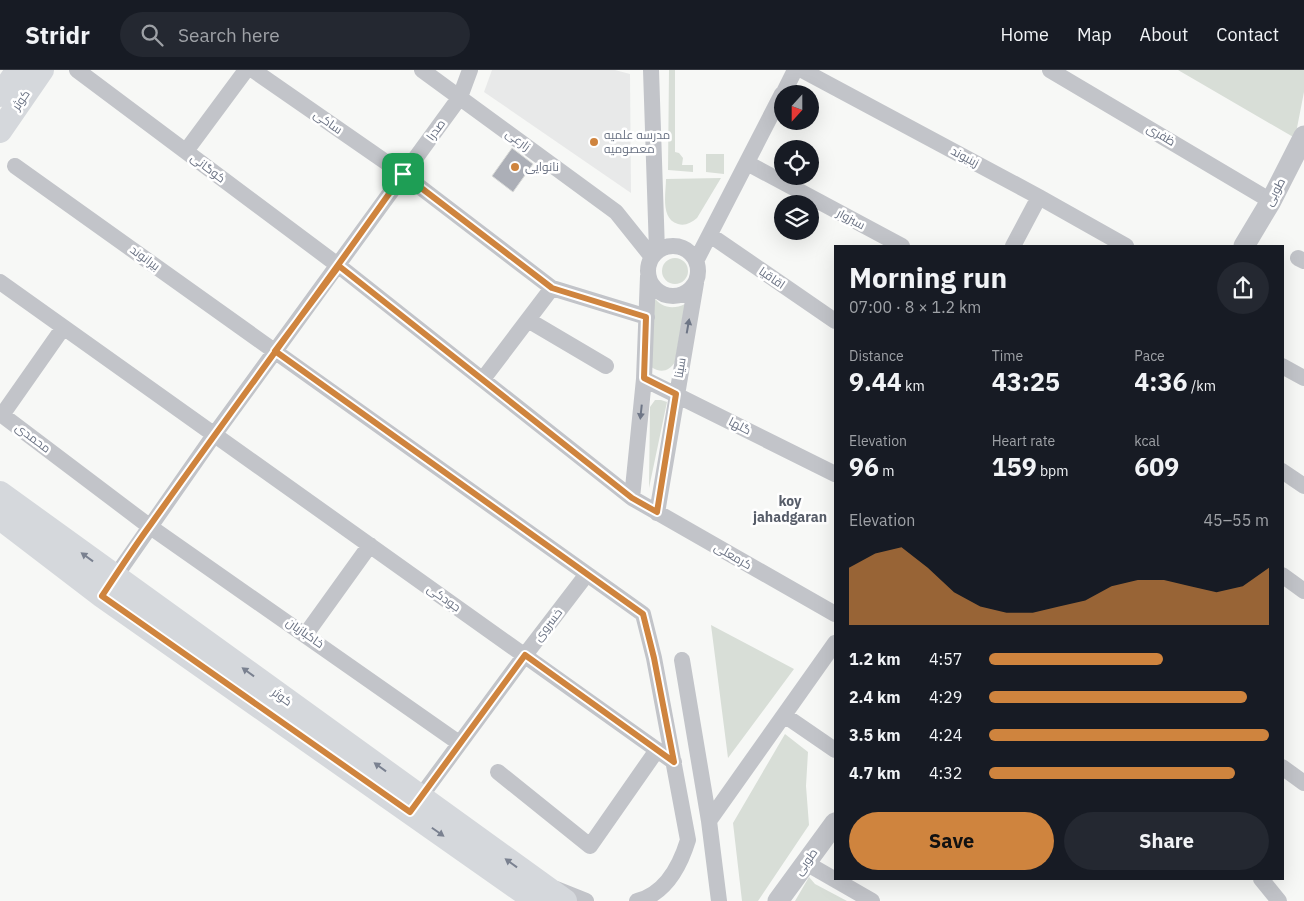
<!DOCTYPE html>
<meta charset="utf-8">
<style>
body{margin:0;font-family:"IBM Plex Sans",Cairo,sans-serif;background:#242831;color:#f1f3f6;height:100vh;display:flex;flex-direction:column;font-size:19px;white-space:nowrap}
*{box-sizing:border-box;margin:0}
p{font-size:16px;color:#9ea1a6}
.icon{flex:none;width:28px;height:28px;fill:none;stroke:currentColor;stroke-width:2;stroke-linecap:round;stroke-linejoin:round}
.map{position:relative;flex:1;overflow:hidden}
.details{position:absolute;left:834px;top:175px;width:450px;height:635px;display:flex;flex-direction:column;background:#171b24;border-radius:0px;box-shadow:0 5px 20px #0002}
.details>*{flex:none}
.needle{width:32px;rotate:201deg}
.tools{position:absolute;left:774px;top:15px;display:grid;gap:10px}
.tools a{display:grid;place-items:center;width:45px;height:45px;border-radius:50%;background:#171b24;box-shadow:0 5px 20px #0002;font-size:25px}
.pin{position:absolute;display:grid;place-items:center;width:42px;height:42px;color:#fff;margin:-21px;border-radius:10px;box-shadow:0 2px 8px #0006}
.round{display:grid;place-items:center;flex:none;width:52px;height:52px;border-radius:26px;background:#242831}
.overview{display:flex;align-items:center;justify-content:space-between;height:85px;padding:0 15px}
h1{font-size:28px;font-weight:700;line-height:38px}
.figures{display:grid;grid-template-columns:repeat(3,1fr);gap:8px;height:85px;padding:5px 15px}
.figures div{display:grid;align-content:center}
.figures b{font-size:25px;font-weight:700}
.figures small{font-size:14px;font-weight:400}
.figures p{font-size:14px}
.chart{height:140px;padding:10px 15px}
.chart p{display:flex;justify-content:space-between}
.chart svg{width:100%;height:90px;margin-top:5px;fill:#cf843e;opacity:.7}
.primary-button{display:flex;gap:10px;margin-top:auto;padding:10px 15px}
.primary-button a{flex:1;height:58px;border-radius:30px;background:#cf843e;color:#111;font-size:20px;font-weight:700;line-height:58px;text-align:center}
.primary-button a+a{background:#242831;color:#f1f3f6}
ul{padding:0 15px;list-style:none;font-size:16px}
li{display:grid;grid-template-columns:80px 60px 1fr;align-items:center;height:38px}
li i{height:12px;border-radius:6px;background:#cf843e}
header{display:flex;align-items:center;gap:30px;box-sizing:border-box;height:70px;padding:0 25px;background:#171b24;border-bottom:1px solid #363941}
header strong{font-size:24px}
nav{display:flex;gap:28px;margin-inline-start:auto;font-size:18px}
.search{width:350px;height:45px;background:#242831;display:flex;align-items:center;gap:12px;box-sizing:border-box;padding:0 18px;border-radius:28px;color:#9ea1a6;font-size:19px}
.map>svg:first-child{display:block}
.built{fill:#e8e9e9}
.green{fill:#d8ded7}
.building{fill:#acafb7;stroke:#d9dad8}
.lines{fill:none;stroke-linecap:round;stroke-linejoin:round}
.minor{stroke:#c2c4c9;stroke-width:16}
.tertiary{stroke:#c2c4c9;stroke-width:21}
.secondary{stroke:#d5d8dc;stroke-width:24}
.oneway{fill:#6e7686}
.oneway2{fill:#7a8190}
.route-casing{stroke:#fff;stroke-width:10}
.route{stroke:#cf843e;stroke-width:6}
.poi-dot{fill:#cf843e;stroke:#fff;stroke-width:2}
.labels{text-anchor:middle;stroke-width:5;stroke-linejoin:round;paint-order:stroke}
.street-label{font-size:12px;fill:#6a7283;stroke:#fff}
.poi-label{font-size:12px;fill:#6a7283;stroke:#fff;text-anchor:start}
.neighbourhood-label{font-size:14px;font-weight:bold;fill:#575d69;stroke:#fff}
</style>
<header>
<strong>Stridr</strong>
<div class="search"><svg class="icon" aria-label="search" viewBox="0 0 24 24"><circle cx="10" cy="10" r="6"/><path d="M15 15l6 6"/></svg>Search here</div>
<nav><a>Home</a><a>Map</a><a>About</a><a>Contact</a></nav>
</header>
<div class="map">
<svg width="1304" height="831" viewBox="0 0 1304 831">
<rect width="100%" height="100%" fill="#f7f8f6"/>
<!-- built -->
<path class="built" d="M492,0h123l15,4 1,119 -147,-101z"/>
<!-- green -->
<path class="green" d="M669,0h6v82l4,1 4,5 -1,7h11v7l-25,-2z
M1178,0h126v22l-9,46z
M706,84h18v20l-18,-2z
M721,108l-24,40c-6,5 -12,8 -19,6 -18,-5 -12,-31 -12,-45z
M662 201a13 13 0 1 1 26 0a13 13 0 1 1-26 0Z
M653,226c8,12 20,14 32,8l-10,58c-6,10 -15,11 -24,5z
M655,330h6l6,2 -18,86 1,-81z
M711,555l83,44 -66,89z
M785,664l23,18 -2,34 3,39 -51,76h-16l-9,-78z
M809,807l6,7 32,17h-52z"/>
<!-- building -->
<path class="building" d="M512,78l21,16 -20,28 -21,-16z"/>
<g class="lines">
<!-- minor -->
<path class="minor" d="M77,0l262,196 293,232 203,116
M253,0l150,104 149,114 95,29
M422,0l194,142 36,45
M651,0l6,181
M802,0l237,127 87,49
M1050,0l221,131
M783,24l12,-24
M186,81l60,-81
M747,93l155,83
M15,96l628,448 11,44 34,182c-8,26 -23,54 -51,61
M710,165l125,86
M1013,176l26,-49
M648 201a25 25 0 1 1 50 0a25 25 0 1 1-50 0Z
M1298,188l6,3
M696,191l86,-167
M0,212l674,480
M528,250l78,46
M63,258l-61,87 147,111 310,217
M1282,296l22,12
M483,309l69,-91
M644,309l191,95
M1282,401l22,15
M632,428l12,-119 4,-103
M657,443l39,-230
M1282,505l22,16
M115,507l99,-142 246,-338 10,-27
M306,564l64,-89
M682,590l27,161 10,80
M784,645l51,35
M1282,697l22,16
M498,702l92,74 67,-96
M421,726l104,-141 62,-81
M709,751l126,-178
M806,793l66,38
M1261,809l18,22
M556,819l30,12"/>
<!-- tertiary -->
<path class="tertiary" d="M1244,176l27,-45 33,-65
M778,831l57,-78"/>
<!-- secondary -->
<path class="secondary" d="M0,25l18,-25
M0,61l42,-61
M0,423l565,408
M0,448l102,78 434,305"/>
</g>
<!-- one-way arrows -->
<defs><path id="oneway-solid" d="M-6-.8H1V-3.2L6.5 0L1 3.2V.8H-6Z" transform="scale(1.25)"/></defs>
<g class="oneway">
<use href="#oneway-solid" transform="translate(688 256) rotate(-80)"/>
<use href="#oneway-solid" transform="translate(641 342) rotate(96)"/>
</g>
<g class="oneway2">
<use href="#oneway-solid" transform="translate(87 487) rotate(-144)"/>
<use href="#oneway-solid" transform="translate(248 602) rotate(-144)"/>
<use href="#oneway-solid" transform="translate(380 697) rotate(-144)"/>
<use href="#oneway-solid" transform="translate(438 762) rotate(35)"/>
<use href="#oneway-solid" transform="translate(511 793) rotate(-144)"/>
</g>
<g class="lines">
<!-- route casing -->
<g class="route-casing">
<path id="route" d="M403,104c-83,118 -169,233 -252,350 -17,23 -33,48 -49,72l308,216 115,-157 149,107 -20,-104 -11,-44 -368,-263 64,-85 293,232 25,14 19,-118 -32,-16 2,-61 -94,-29 -149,-114"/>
</g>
<!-- route -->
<use href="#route" class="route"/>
</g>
<!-- markers -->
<g class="poi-dot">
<circle cx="594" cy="72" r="5"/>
<circle cx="515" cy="97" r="5"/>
</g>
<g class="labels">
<!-- street labels -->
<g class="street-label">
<text transform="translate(21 30) rotate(-55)" y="4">کوثر</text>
<text transform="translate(328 52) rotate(35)" y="4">ساکی</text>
<text transform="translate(436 60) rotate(-54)" y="4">صدرا</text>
<text transform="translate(1161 65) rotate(31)" y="4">ظفری</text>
<text transform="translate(518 70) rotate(36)" y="4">زارعی</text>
<text transform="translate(965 87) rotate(28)" y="4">زینیوند</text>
<text transform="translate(208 98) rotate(37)" y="4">کوگانی</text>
<text transform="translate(1275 122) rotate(-61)" y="4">طوبی</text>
<text transform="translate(851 149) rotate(28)" y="4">سبزوار</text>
<text transform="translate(145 188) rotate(36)" y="4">بیرانوند</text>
<text transform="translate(772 208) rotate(34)" y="4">اقاقیا</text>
<text transform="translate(680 298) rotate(-80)" y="4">سینا</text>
<text transform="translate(740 356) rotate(27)" y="4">گلها</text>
<text transform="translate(33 368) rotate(37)" y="4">محمدی</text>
<text transform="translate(733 486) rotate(30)" y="4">کرمعلی</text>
<text transform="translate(444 528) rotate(35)" y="4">جودکی</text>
<text transform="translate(548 555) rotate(-52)" y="4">خسروی</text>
<text transform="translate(305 563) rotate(35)" y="4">خاکبازیان</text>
<text transform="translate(282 627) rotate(36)" y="4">کوثر</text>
<text transform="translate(806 792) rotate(-54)" y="4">طوبی</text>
</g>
<!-- poi labels -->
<g class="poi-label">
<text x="604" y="69">مدرسه علمیه<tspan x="604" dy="14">معصومیه</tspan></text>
<text x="525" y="101">نانوایی</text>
</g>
<!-- neighbourhood labels -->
<g class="neighbourhood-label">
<text x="790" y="436">koy<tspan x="790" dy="16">jahadgaran</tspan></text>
</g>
</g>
</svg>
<div class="tools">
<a><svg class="needle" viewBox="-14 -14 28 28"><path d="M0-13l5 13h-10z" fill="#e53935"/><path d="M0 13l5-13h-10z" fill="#9ea1a6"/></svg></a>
<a><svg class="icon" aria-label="locate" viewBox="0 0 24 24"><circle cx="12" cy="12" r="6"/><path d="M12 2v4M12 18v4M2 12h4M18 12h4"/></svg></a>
<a><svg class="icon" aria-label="layers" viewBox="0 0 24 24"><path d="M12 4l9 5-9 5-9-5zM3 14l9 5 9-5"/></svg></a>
</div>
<div class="pin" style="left:403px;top:104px;background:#1e9e55"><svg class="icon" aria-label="arrive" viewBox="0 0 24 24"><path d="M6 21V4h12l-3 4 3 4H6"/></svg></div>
<section class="details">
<div class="overview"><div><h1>Morning run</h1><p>07:00 · 8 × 1.2 km</p></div><a class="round"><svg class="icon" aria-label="share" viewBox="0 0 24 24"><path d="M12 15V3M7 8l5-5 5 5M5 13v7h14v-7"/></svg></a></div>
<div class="figures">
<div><p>Distance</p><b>9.44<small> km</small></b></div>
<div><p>Time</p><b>43:25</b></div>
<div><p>Pace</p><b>4:36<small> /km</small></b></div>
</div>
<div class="figures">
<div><p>Elevation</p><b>96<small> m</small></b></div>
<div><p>Heart rate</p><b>159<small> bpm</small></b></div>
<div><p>kcal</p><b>609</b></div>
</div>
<div class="chart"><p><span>Elevation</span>45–55 m</p>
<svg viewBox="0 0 160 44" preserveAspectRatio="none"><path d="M0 44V16L10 9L20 6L30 16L40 28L50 35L60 38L70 38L80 35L90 32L100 25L110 22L120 22L130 25L140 28L150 25L160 16V44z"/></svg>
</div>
<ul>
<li><b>1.2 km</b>4:57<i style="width:62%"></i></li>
<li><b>2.4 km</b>4:29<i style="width:92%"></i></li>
<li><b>3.5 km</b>4:24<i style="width:100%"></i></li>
<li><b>4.7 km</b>4:32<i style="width:88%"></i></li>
</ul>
<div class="primary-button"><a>Save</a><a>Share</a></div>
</section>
</div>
